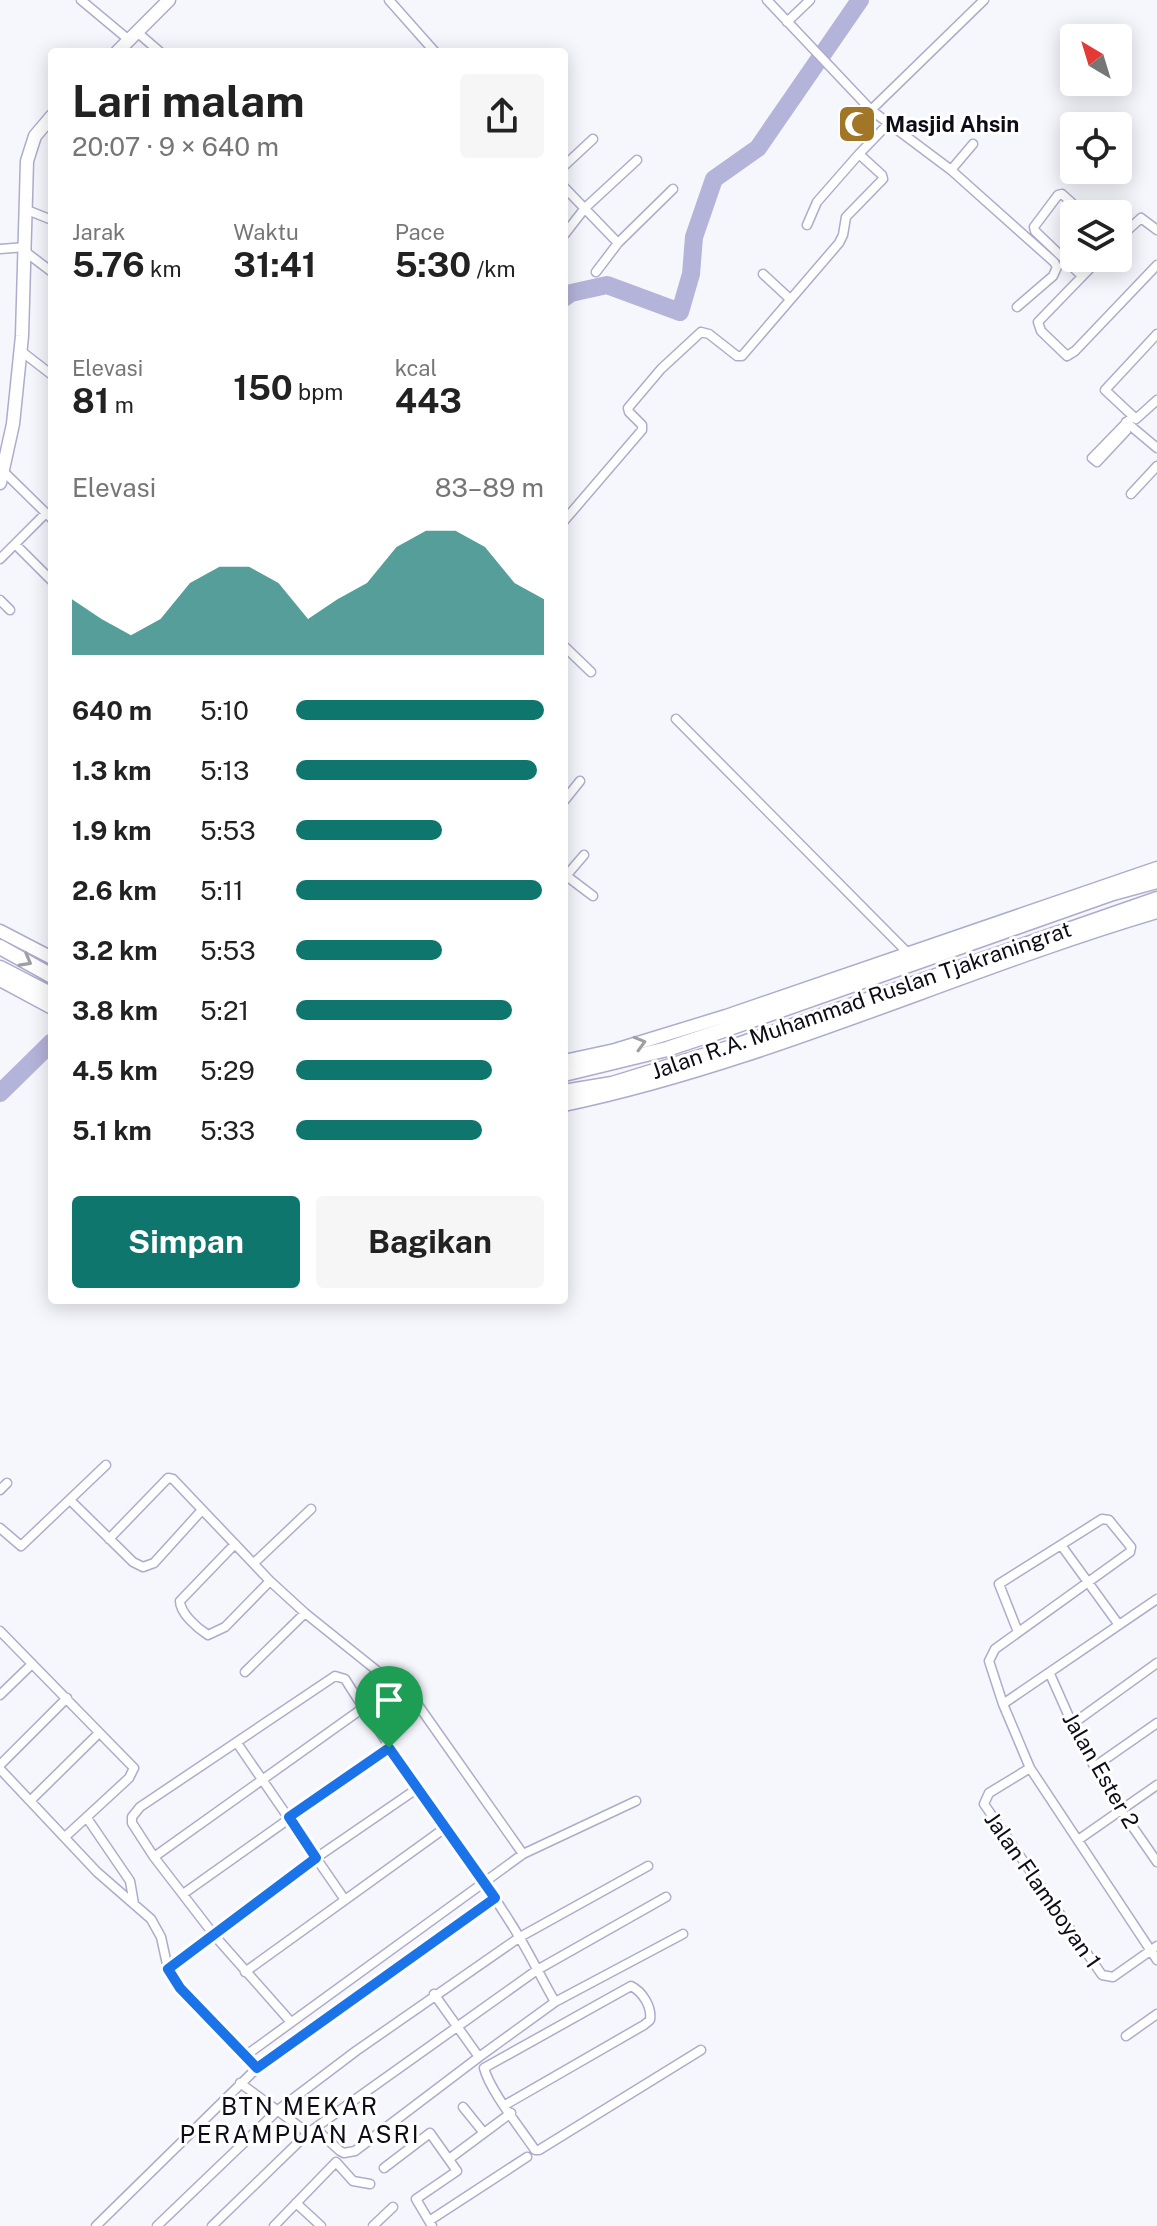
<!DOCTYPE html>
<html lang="id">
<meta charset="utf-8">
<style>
body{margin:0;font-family:"Public Sans",sans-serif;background:#f6f6f6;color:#222;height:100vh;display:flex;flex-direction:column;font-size:30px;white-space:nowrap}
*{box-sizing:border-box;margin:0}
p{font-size:26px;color:#767676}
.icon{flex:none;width:44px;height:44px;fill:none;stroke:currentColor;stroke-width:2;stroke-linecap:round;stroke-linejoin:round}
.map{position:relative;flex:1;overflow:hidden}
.sheet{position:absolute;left:48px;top:48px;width:520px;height:1256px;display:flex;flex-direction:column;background:#fff;border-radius:8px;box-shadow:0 4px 20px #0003}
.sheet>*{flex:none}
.needle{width:52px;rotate:322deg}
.controls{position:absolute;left:1060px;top:24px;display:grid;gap:16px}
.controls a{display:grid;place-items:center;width:72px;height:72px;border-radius:8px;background:#fff;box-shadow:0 4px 20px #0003;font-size:40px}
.pin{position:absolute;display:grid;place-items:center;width:68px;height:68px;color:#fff;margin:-82px -34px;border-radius:50% 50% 50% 0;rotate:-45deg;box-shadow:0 0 8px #0007}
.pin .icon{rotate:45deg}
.round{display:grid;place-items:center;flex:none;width:84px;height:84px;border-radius:8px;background:#f6f6f6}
.head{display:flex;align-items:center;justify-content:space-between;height:136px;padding:0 24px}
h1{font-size:44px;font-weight:700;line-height:60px}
.figures{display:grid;grid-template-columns:repeat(3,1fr);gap:12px;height:136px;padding:8px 24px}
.figures div{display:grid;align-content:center}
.figures b{font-size:34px;font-weight:700}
.figures small{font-size:22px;font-weight:400}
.figures p{font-size:22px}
.chart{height:224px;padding:16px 24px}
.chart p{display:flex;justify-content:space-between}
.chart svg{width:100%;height:144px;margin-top:8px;fill:#0f766e;opacity:.7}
.action{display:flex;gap:16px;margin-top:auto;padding:16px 24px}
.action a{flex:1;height:92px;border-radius:8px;background:#0f766e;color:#fff;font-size:32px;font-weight:700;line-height:92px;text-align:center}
.action a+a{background:#f6f6f6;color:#222}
ul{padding:0 24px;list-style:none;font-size:26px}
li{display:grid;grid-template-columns:128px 96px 1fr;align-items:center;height:60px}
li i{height:20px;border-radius:10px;background:#0f766e}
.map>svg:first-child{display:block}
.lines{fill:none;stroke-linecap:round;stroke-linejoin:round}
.river{stroke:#b4b3d9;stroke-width:18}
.street-casing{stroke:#adaccd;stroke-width:11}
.secondary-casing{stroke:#adaccd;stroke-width:15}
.highway-casing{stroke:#adaccd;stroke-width:17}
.street{stroke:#fff;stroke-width:8}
.secondary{stroke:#fff;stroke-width:12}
.highway{stroke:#fff;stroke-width:14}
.oneway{stroke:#9e9ea3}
.route-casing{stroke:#fff;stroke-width:16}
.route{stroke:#1a73e8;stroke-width:10}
.labels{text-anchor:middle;stroke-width:6;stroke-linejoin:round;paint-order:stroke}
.poi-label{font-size:22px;font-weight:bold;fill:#0d0c18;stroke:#fff;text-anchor:start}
.street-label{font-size:22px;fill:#0d0c18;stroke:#fff}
.neighbourhood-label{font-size:24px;letter-spacing:2px;fill:#0d0c18;stroke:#fff}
</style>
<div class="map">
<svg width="1157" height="2226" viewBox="0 0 1157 2226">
<rect width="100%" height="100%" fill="#f6f6fd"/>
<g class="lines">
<!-- river -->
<path class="river" d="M564,298l7,-5 36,-8 73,27 11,-38 3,-37 20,-58 44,-31 102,-148
M0,1093l52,-51"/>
<!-- street casing -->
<g class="street-casing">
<path id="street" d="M81,0l48,40
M389,0l46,52
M767,0l104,110 80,60 103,92 3,5 -4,9 -36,31
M787,22l23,-22
M137,32l23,20
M871,110l113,-110
M564,166l29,-27
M951,170l22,-26
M564,187l54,56
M27,210l25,10
M807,225l10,-23 42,-48
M564,235l21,-27 52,-48
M1118,239l23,-21 16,12
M0,249l26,-2
M27,253l25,19
M1100,258l-62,64 3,9 26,25 8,-5 82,-86
M596,272l22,-29 55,-54
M763,274l27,25
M1082,276l-47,-45 -1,-4 24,-32 4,-1 22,20
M1157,334l-52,56 31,29 21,-19
M21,351l31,24
M1126,422l31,26
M1097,462l-5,-4 40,-41
M1097,462l29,-31
M3,471l49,48
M1131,494l26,-28
M564,521l78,-91v-5l-13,-13 -1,-4 33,-39 40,-37 8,2 28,22h5l97,-113 4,-8 3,-18 37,-38 -1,-4 -23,-21 29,-30
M15,544l36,36
M0,559l46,-46
M0,600l10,10
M564,646l27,26
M676,719c77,78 154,156 232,234
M564,801l16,-20
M564,874l29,22
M566,876l18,-21
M0,1490l7,-7
M70,1500l63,62 10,5 11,-4 48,-53
M0,1528l21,18 85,-81
M109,1539l59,-61 5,1 97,102 35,32 111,89 107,152
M235,1544l-55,57c0,12 17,27 28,34l17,-8 45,-46
M1061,1545l58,80
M254,1563l57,-54
M0,1631l134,137 -5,10 -64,59
M1018,1632l-19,-48 103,-65 7,1 22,27 -1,5 -135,97 -6,12 14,43 27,64 127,192
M245,1672l60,-59
M1050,1674l32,72 39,64 36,52
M0,1695l32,-31
M1003,1704l154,-105
M1071,1725l86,-62
M237,1743l108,157
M0,1765l67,-67
M1094,1767l63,-44
M1030,1768l-41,25 -5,11 118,171 11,2 44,-31
M0,1769l97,103 54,47 10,18 7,32 12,19 77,80
M30,1801l69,-68
M87,1818l43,63 4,23
M1078,1840l79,-55
M154,1857l209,-149
M183,1894l206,-146
M168,1969l148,-111 102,-70
M245,1972l200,-144
M290,2021l-76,-86 -60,-78 -22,-34v-6l8,-10 195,-131 10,3c52,83 113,160 165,243 17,26 30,54 45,80
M1126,2036l31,-22
M245,2056l278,-202 113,-53
M479,2057l76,-55 128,-68
M240,2083l68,50
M505,2105l139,-80 6,-5c2,-13 -7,-28 -19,-34l-147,82c6,23 37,61 51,82h4l162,-100
M316,2129l24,22 4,2 11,-2 124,-94 -45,-63
M484,2133l27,-20
M449,2159l35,-26 -21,-26
M384,2168l46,-35 27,38 -41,28 13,22
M296,2203l25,23
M96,2226l161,-158 238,-170
M157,2226l121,-116 78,-59 164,-114 128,-71
M212,2226l96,-93 229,-163 129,-73
M274,2226l62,-64 17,19 17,3
M373,2226l20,-19
M432,2226l-3,-5 98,-64"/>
</g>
<!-- secondary casing -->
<g class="secondary-casing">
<path id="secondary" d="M117,52l52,-52
M0,483l13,-59 9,-88 5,-175 8,-25 17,-20
M0,931l52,27
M0,980l52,28
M564,1061l51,-11 111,-34 431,-148
M564,1105c204,-43 394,-134 593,-193"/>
</g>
<!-- highway casing -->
<g class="highway-casing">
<path id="highway" d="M0,947l52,29
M0,968l52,27
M564,1074l103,-25 54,-18 392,-138 44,-12
M564,1092l48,-8 120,-37 425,-148"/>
</g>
<!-- street -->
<use href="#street" class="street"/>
<!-- secondary -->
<use href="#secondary" class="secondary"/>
<!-- highway -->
<use href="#highway" class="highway"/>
</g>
<!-- one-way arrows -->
<defs><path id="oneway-chevron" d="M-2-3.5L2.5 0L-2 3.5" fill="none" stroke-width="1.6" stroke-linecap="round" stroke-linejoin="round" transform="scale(2)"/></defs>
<g class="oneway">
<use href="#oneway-chevron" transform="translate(26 961) rotate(29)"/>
<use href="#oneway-chevron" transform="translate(640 1043) rotate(-16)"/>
</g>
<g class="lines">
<!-- route casing -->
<g class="route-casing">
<path id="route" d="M389,1748l106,150 -238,170 -77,-80 -12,-19 148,-111 -27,-41z"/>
</g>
<!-- route -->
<use href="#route" class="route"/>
</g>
<!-- icons -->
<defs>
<g id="mosque-square" transform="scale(2)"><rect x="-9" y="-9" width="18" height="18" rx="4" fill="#a17626" stroke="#fff"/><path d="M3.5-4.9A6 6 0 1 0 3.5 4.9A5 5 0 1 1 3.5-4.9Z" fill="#fff"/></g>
</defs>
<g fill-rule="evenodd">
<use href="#mosque-square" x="857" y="124"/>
</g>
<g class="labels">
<!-- poi labels -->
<g class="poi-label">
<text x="885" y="132">Masjid Ahsin</text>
</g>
<!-- street labels -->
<g class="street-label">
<text transform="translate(861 1000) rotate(-19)" y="8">Jalan R.A. Muhammad Ruslan Tjakraningrat</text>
<text transform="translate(1101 1770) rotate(60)" y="8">Jalan Ester 2</text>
<text transform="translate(1043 1890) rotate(55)" y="8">Jalan Flamboyan 1</text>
</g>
<!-- neighbourhood labels -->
<g class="neighbourhood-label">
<text x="300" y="2115">BTN MEKAR<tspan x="300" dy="28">PERAMPUAN ASRI</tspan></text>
</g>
</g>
</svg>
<div class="controls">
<a><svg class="needle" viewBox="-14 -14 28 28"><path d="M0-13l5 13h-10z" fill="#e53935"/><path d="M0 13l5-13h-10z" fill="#767676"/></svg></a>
<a><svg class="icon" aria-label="locate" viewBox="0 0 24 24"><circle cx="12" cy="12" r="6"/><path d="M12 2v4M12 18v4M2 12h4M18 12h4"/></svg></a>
<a><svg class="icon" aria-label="layers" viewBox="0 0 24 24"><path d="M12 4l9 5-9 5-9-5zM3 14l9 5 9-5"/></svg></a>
</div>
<div class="pin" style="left:389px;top:1748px;background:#1e9e55"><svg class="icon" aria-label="arrive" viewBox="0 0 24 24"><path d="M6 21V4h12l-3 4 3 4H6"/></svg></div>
<section class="sheet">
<div class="head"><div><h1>Lari malam</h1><p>20:07 · 9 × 640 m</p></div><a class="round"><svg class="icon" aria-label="share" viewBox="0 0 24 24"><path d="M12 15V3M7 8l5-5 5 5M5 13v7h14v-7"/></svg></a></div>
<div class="figures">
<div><p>Jarak</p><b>5.76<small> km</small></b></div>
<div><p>Waktu</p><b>31:41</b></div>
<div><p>Pace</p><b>5:30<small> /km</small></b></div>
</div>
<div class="figures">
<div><p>Elevasi</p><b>81<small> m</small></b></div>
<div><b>150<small> bpm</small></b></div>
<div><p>kcal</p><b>443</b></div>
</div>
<div class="chart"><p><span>Elevasi</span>83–89 m</p>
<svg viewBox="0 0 160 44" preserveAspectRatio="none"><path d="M0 44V27L10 33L20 38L30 33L40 22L50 17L60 17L70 22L80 33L90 27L100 22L110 11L120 6L130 6L140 11L150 22L160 27V44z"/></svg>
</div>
<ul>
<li><b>640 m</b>5:10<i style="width:100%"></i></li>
<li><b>1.3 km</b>5:13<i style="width:97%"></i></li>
<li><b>1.9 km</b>5:53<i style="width:59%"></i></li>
<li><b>2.6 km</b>5:11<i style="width:99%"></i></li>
<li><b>3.2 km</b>5:53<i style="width:59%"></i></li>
<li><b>3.8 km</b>5:21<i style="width:87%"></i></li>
<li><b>4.5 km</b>5:29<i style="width:79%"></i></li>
<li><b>5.1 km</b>5:33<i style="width:75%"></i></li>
</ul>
<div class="action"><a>Simpan</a><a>Bagikan</a></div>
</section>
</div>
